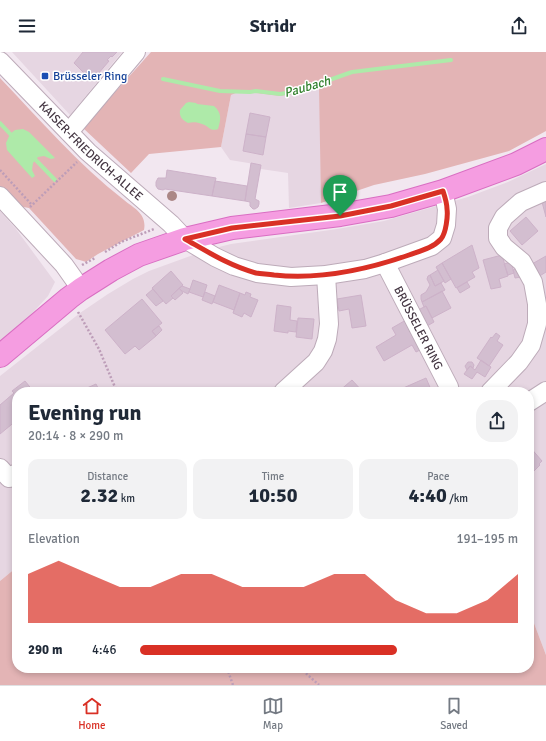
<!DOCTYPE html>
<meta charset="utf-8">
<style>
body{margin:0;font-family:Signika,sans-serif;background:#f2f2f3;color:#1f2937;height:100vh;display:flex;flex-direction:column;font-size:15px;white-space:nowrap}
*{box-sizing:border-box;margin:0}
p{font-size:13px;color:#747a83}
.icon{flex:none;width:22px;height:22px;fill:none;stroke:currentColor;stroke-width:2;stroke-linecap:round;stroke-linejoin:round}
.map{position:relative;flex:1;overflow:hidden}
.sheet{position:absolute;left:12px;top:335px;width:522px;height:286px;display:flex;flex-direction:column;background:#fff;border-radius:16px;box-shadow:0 2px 6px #0003}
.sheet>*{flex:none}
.pin{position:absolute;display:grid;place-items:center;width:34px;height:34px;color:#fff;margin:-41px -17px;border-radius:50% 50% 50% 0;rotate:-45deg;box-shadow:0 0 4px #0007}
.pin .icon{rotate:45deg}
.round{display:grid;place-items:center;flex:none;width:42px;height:42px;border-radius:16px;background:#f2f2f3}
.head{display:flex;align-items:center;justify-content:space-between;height:68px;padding:0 16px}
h1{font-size:22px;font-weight:800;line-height:30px}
.metrics{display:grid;grid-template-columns:repeat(3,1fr);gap:6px;height:68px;padding:4px 16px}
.metrics div{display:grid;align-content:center;border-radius:10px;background:#f2f2f3;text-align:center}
.metrics b{font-size:20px;font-weight:800}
.metrics small{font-size:11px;font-weight:400}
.metrics p{font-size:11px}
.chart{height:112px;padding:8px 16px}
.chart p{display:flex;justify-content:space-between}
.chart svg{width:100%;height:72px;margin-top:4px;fill:#d93025;opacity:.7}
ul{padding:0 16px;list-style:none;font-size:13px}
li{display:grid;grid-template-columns:64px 48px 1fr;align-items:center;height:30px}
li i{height:10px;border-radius:5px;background:#d93025}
header{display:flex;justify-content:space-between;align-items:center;height:52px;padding:0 16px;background:#fff;font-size:18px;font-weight:800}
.tabs{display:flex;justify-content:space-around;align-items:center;height:56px;border-top:1px solid #e0e1e3;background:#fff;font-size:11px;color:#747a83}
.tabs a{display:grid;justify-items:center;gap:2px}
.tabs .active{color:#d93025}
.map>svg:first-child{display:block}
.residential{fill:#e6d6e2}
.green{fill:#e3b4b5}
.water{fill:#aeeaa9}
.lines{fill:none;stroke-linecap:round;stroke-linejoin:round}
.stream{stroke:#aeeaa9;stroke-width:4}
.building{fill:#d3bed0;stroke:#cdb2c9}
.minor-casing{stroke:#bdabb9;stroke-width:20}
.major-casing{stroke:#d96ec2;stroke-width:24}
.path{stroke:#bd9db8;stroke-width:2.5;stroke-dasharray:2 2;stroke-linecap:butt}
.minor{stroke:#fff;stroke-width:18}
.major{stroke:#f59de1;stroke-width:22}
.tree{fill:#ab8786}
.route-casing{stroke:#fff;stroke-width:8}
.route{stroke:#d93025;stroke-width:5}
.transit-dot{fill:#1a4fb4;stroke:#fff;stroke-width:1.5}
.labels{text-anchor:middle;stroke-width:3;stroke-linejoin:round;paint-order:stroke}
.transit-label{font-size:12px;fill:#164399;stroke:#fff;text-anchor:start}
.street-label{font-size:12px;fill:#453743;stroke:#fff}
.water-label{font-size:13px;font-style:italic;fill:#34822f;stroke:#fff}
</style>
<header><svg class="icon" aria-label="menu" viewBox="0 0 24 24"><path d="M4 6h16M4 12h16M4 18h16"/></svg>Stridr<svg class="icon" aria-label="share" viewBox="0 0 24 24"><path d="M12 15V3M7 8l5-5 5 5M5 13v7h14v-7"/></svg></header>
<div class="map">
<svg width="546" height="633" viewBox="0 0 546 633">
<rect width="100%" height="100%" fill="#f2e7f0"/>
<!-- residential -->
<path class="residential" d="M12,0h110l-52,63z
M320,35l1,116 -32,5 -1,-35 -27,-4v-4l-31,-5 -9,-13 10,-52 5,-2h20l24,3 18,-3z
M546,112v491l-17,-45v-218h-512v175l-17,14v-205l80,-63 28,-19 25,-15 16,-8 44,-16 22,-7 16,-4 106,-15 47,-8 84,-24 40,-15z
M0,159l16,18 39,53 -7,14 -22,24 -26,23z"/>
<!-- green -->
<path class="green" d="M151,0h395v79l-37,20 -84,23 -51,11 -53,18 -2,-116 -21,6 -18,3 -24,-3h-20l-5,2 -10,52 -72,7 -18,19 -48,-45z
M0,26c40,42 78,86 124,122 11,9 23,14 20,30l-46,24 -12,8 -3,-1 -7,-2 -47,-51 -11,-2 -18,-20z
M17,515v101h512v-58l17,45v30h-546v-104z"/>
<!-- water -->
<path class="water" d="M189,50l7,1 1,1 17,2c8,7 7,13 4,23 -8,3 -9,-3 -16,-5 -5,-2 -9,-2 -14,-1 -6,-3 -9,-7 -8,-13l6,-7z
M23,77l6,3 26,26 -4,1 -7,-3 -6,1 -5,6 -1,7 3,6 -3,2 -25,-28 -1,-7 4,-9 5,-4z"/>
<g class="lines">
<!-- stream -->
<path class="stream" d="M163,27l57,12 30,1 6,-1 24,3 18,-3 54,-19 99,-12
M0,71l13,14
M32,104l23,24"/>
</g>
<!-- building -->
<path class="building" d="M83,0h34l-5,5 -1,-1 -4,4 2,1 -17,20 -18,-18z
M250,61l20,4 -4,20 -20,-3z
M246,82l20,3 -3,18 -20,-4z
M251,111l10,2 -6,34 4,2v3l-1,3 -3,2h-2l-3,-3v-4l-5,-1z
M167,118l49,8 -4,18 -47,-7 -2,1 -5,-1 -2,-3v-4l2,-4h8z
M215,129l32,5 -2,15 -33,-5z
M546,149v16l-4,-15z
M526,165l12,14 -16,14 -12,-14z
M472,193l7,23 -7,4 3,5 -19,11 -14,-25z
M502,203l6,21 -9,3 2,8 -10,2 -8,-29z
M546,204v16l-8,5 -6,-13z
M511,210l3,11 -6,2 -4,-11z
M442,211l9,16 -6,4 -9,-16z
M518,216l3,9 -6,1 -2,-8z
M438,218l6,11 -9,5 -5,-11z
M171,219l12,14 -12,11 2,2 -7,6 -14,-16z
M430,223l5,11 6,-3 4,7 -23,12 -1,-3v-4l5,-3 4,-7 -3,-6 1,-3z
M193,228l14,5 -4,12 -14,-5z
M467,230l3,5 -10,6 -3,-5z
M219,233l21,8 -6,17 -21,-8z
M182,234l8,3 -2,5 -6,-3 -3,-3z
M179,236l4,5 -8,7 -4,-4z
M153,237l10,12 -7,5 -10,-11z
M442,239l9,17 -19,10 -6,-12 -2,1 -2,-5z
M205,240l10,4 -3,8 -10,-4z
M246,240l5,2 -1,3 8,3 -7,17 -7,-4 -2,4 -9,-4 7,-20 5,2z
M361,243l5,31 -14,2 -3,-19 -10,2 -2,-12z
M142,247l20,24 -10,8 4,5 -17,14 -4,-4 -10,8 -20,-24z
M277,253l14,2 -1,13 7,1 -1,11 -8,-1v2l-14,-2z
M426,254l8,16 -7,4 -9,-16z
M298,266l16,1 -2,20 -16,-2z
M406,268l16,29 -6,3 -4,-7 -28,16 -8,-14 20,-12 -4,-7z
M159,274l3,4 -6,6 -4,-5z
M496,281l4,3 -3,5 6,4 -14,21 -12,-8 14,-21 1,1z
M481,308l10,7 -6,10 -8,-5 -5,7 -8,-5 6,-8 5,4z
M468,310h4l2,3 -1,3 -3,-2 -3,4 -2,-4z
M426,326l6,14h-30l-1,-3z
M352,328l11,12h-25z
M25,329l9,11h-17v28l-17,14v-29l14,-12 -2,-2z
M96,332l4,8h-22z
M529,394l13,15 -3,3 1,1 -6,6 -5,-5z
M17,437v9l-4,-7z"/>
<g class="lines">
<!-- minor casing -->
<g class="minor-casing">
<g id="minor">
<path id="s1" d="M0,9l88,91 83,72 14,15 30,18 19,9 23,7 34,4 35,-2 39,-6 20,-6 47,-17 10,-8 4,-13 1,-16 -4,-18"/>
<path d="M69,80l67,-80"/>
<path d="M0,144l64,69 17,24"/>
<path id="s2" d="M385,211l64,124 1,5"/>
<path d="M283,340l33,-30 7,-11 4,-12 2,-15 -3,-49"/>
<path d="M490,340l29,-30 12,-17 6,-21v-20l-4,-22 -11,-20 -18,-15 -6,-9v-10l6,-11 17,-15 25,-11"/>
<path d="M529,350l17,-11"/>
<path d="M0,416l9,10 8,-5"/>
</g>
</g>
<!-- major casing -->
<g class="major-casing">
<path id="major" d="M0,304l69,-58 12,-9 30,-19 28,-15 46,-16 47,-11 108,-13 51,-9 52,-15 73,-27 30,-15"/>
</g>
<!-- path -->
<path class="path" d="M0,118l32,35
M30,155l47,-45
M105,200l16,-10 33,-13
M82,213l13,-7
M78,260l21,37 18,43
M227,616l6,17
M300,616l19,17"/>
<!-- minor -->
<use href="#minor" class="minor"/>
<!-- major -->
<use href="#major" class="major"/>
</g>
<!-- trees -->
<circle class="tree" cx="172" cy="144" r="5"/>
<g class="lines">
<!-- route casing -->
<g class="route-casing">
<path id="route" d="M443,139c2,6 4,12 4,18 1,7 -1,24 -6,30 -8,9 -21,12 -32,16 -43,15 -89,25 -135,20 -6,-1 -12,-1 -18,-2 -26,-7 -48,-21 -71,-34l47,-11 108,-12 51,-10z"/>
</g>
<!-- route -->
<use href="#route" class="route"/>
</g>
<!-- markers -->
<rect class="transit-dot" x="41" y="20" width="8" height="8" rx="2"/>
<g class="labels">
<!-- transit labels -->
<g class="transit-label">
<text x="53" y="28">Brüsseler Ring</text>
</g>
<!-- street labels -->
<g class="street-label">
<text dy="4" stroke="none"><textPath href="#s1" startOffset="128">KAISER-FRIEDRICH-ALLEE</textPath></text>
<text dy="4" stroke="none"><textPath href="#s2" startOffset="73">BRÜSSELER RING</textPath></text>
</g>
<!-- water labels -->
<g class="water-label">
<text transform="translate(307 34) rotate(-16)" y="5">Paubach</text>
</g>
</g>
</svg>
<div class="pin" style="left:340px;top:164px;background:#1e9e55"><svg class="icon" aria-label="arrive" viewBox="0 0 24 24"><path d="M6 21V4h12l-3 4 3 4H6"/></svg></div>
<section class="sheet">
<div class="head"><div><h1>Evening run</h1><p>20:14 · 8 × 290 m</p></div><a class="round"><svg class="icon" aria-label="share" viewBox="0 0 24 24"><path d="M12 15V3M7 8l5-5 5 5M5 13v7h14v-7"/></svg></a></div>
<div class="metrics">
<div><p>Distance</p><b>2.32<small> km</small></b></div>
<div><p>Time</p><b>10:50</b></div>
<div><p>Pace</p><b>4:40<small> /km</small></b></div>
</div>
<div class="chart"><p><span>Elevation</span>191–195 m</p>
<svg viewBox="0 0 160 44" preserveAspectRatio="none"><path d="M0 44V14L10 6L20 14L30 22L40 22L50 14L60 14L70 22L80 22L90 22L100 14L110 14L120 30L130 38L140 38L150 30L160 14V44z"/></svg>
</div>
<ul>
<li><b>290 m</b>4:46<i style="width:68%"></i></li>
</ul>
</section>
</div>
<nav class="tabs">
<a class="active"><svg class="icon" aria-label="home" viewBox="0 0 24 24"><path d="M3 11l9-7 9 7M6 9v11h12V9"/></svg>Home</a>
<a><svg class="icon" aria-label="map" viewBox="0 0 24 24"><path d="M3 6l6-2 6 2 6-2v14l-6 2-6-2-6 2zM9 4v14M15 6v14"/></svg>Map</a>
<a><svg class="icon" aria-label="saved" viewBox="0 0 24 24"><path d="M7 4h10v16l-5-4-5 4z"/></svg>Saved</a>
</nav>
